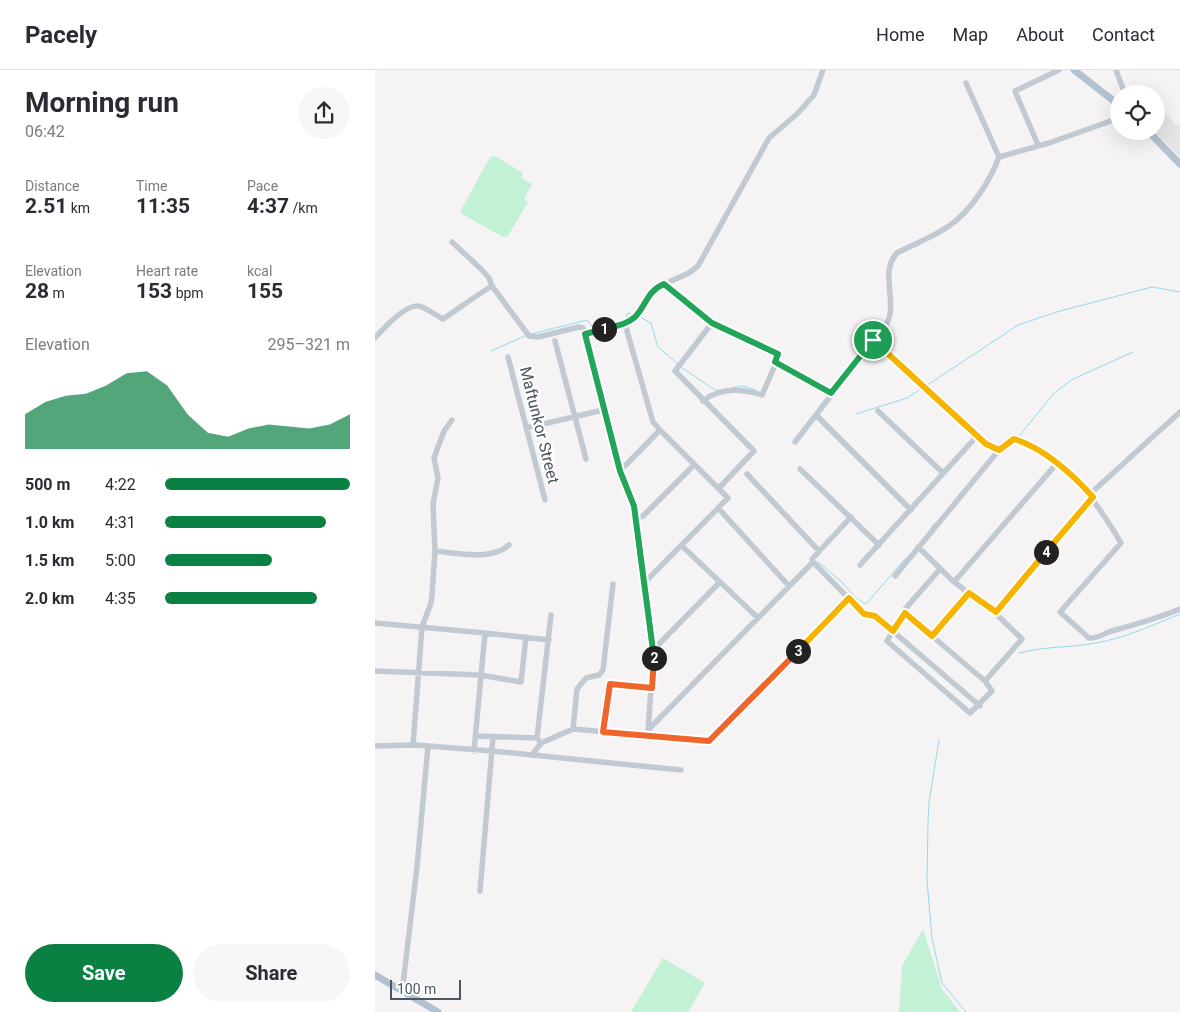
<!DOCTYPE html>
<meta charset="utf-8">
<style>
body{margin:0;font-family:Roboto,sans-serif;background:#f7f7f7;color:#2b2b33;height:100vh;display:flex;flex-direction:column;font-size:19px;white-space:nowrap}
*{box-sizing:border-box;margin:0}
p{font-size:16px;color:#7c7c81}
.icon{flex:none;width:28px;height:28px;fill:none;stroke:currentColor;stroke-width:2;stroke-linecap:round;stroke-linejoin:round}
.map{position:relative;flex:1;overflow:hidden}
.drawer{display:flex;flex-direction:column;background:#fff;width:375px}
.drawer>*{flex:none}
.tools{position:absolute;left:735px;top:15px;display:grid;gap:10px}
.tools a{display:grid;place-items:center;width:55px;height:55px;border-radius:50%;background:#fff;box-shadow:0 5px 20px #0002;font-size:25px}
.scale{position:absolute;left:15px;bottom:12px;width:71px;box-sizing:border-box;padding-left:5px;border:2px solid #4a5661;border-top:0;font-size:14px;line-height:18px;white-space:nowrap;color:#4a5661;-webkit-text-stroke:4px #fff;paint-order:stroke}
.pin{position:absolute;display:grid;place-items:center;width:42px;height:42px;color:#fff;margin:-21px;border:2px solid #fff;border-radius:50%;box-shadow:0 1px 5px #0007}
.km{position:absolute;width:25px;height:25px;margin:-12px;border-radius:50%;background:#222;color:#fff;font-size:14px;line-height:25px;text-align:center}
.round{display:grid;place-items:center;flex:none;width:52px;height:52px;border-radius:26px;background:#f7f7f7}
.head{display:flex;align-items:center;justify-content:space-between;height:85px;padding:0 25px}
h1{font-size:28px;font-weight:700;line-height:38px}
.stats{display:grid;grid-template-columns:repeat(3,1fr);gap:8px;height:85px;padding:5px 25px}
.stats div{display:grid;align-content:center}
.stats b{font-size:21px;font-weight:700}
.stats small{font-size:14px;font-weight:400}
.stats p{font-size:14px}
.chart{height:140px;padding:10px 25px}
.chart p{display:flex;justify-content:space-between}
.chart svg{width:100%;height:90px;margin-top:5px;fill:#0b8043;opacity:.7}
.primary-button{display:flex;gap:10px;margin-top:auto;padding:10px 25px}
.primary-button a{flex:1;height:58px;border-radius:30px;background:#0b8043;color:#fff;font-size:20px;font-weight:700;line-height:58px;text-align:center}
.primary-button a+a{background:#f7f7f7;color:#2b2b33}
ul{padding:0 25px;list-style:none;font-size:16px}
li{display:grid;grid-template-columns:80px 60px 1fr;align-items:center;height:38px}
li i{height:12px;border-radius:6px;background:#0b8043}
header{display:flex;align-items:center;gap:30px;box-sizing:border-box;height:70px;padding:0 25px;background:#fff;border-bottom:1px solid #e1e1e2}
header strong{font-size:24px}
nav{display:flex;gap:28px;margin-inline-start:auto;font-size:18px}
main{display:flex;flex:1;min-height:0}
.map>svg:first-child{display:block}
.education{fill:#e6e4e5}
.grass{fill:#c3f1d5}
.lines{fill:none;stroke-linecap:round;stroke-linejoin:round}
.stream{stroke:#90daee;stroke-width:1}
.minor{stroke:#c1cad2;stroke-width:5.5}
.major{stroke:#b3c2d1;stroke-width:7}
.split-1-casing{stroke:#fff;stroke-width:10}
.split-2-casing{stroke:#fff;stroke-width:10}
.split-3-casing{stroke:#fff;stroke-width:10}
.split-4-casing{stroke:#fff;stroke-width:10}
.split-5-casing{stroke:#fff;stroke-width:10}
.split-1{stroke:#22a559;stroke-width:6}
.split-2{stroke:#22a559;stroke-width:6}
.split-3{stroke:#f0652b;stroke-width:6}
.split-4{stroke:#f5b400;stroke-width:6}
.split-5{stroke:#f5b400;stroke-width:6}
.labels{text-anchor:middle;stroke-width:4.5;stroke-linejoin:round;paint-order:stroke}
.street-label{font-size:16px;fill:#4a5661;stroke:#fff}
</style>
<header>
<strong>Pacely</strong>
<nav><a>Home</a><a>Map</a><a>About</a><a>Contact</a></nav>
</header>
<main>
<section class="drawer">
<div class="head"><div><h1>Morning run</h1><p>06:42</p></div><a class="round"><svg class="icon" aria-label="share" viewBox="0 0 24 24"><path d="M12 15V3M7 8l5-5 5 5M5 13v7h14v-7"/></svg></a></div>
<div class="stats">
<div><p>Distance</p><b>2.51<small> km</small></b></div>
<div><p>Time</p><b>11:35</b></div>
<div><p>Pace</p><b>4:37<small> /km</small></b></div>
</div>
<div class="stats">
<div><p>Elevation</p><b>28<small> m</small></b></div>
<div><p>Heart rate</p><b>153<small> bpm</small></b></div>
<div><p>kcal</p><b>155</b></div>
</div>
<div class="chart"><p><span>Elevation</span>295–321 m</p>
<svg viewBox="0 0 160 44" preserveAspectRatio="none"><path d="M0 44V27L10 21L20 18L30 17L40 13L50 7L60 6L70 13L80 27L90 36L100 38L110 34L120 32L130 33L140 34L150 32L160 27V44z"/></svg>
</div>
<ul>
<li><b>500 m</b>4:22<i style="width:100%"></i></li>
<li><b>1.0 km</b>4:31<i style="width:87%"></i></li>
<li><b>1.5 km</b>5:00<i style="width:58%"></i></li>
<li><b>2.0 km</b>4:35<i style="width:82%"></i></li>
</ul>
<div class="primary-button"><a>Save</a><a>Share</a></div>
</section>
<div class="map">
<svg width="805" height="942" viewBox="0 0 805 942">
<rect width="100%" height="100%" fill="#f5f3f3"/>
<!-- education -->
<path class="education" d="M784,34l17,22 4,-2v33l-26,-26h2v-24z"/>
<!-- grass -->
<path class="grass" d="M120,86l28,17 -2,5 11,6 -8,15 4,3 -20,34 -5,1 -41,-23 -1,-4 29,-53z
M548,859l19,60 18,23h-61l3,-46z
M288,888l42,25 -17,29h-57z"/>
<g class="lines">
<!-- stream -->
<path class="stream" d="M263,246l13,7 7,24 20,17
M156,264l56,-14 6,7 32,-7 3,-7 6,2
M116,281l36,-16
M306,297l34,23h4
M551,316l92,-61 42,-14 92,-24 28,5
M356,318l12,-2 12,4
M481,344l51,-16 15,-10
M645,365l34,-42 19,-14 60,-27
M555,460l4,-6
M443,492l24,20 14,16 10,6 40,-46
M644,583c26,-7 51,-5 77,-10 29,-5 57,-18 84,-29
M564,670l-10,62 -1,20 -1,58 5,58 10,45 24,29"/>
<!-- minor -->
<path class="minor" d="M741,0l9,24
M591,13l33,74
M663,75l-23,-54 44,-21
M77,172l29,27 8,9 3,8 37,50 9,1 41,-10 4,1 37,143
M289,214l48,39
M250,254l28,98 7,8
M210,264l40,-10 11,-9 19,-27 34,-15 9,-7 71,-128 28,-24 17,-19 9,-25
M0,268c8,-9 31,-34 44,-32 4,0 18,10 24,13 17,-11 32,-23 49,-33
M499,270l112,104 13,6 15,-11c51,17 81,60 107,104l-61,69 29,26c9,1 17,-6 26,-8 22,-6 43,-12 65,-21
M180,271l31,118
M133,287l37,143
M328,331c17,-14 40,-12 59,-6l14,-32 55,30
M503,341l65,62
M441,345l95,95
M151,358l77,-18
M420,372l92,-119c11,-22 -8,-51 10,-70 17,-9 36,-16 52,-27 22,-15 41,-45 50,-69l50,-14 70,-25
M425,399l79,76
M372,404l72,77
M344,418l35,-37 -79,-80 37,-48 66,31 -2,9
M715,424l90,-82
M344,439l70,77
M261,449l7,-3 51,-51
M307,476l75,71
M543,477l36,35 40,30 28,27 -37,42 -53,-45
M60,481c23,2 56,10 74,-6
M438,492l51,52 11,2 105,90
M485,495l117,-129
M565,499l-34,39 -19,33 83,72 22,-22 -7,-10
M520,506l104,-126
M270,512l-11,-76 -14,-35 40,-41 68,68 -83,84 9,67 -6,81
M579,512l104,-120
M619,542l99,-115
M530,543l27,23 37,-43
M0,553l110,10
M279,579l66,-67
M0,601l105,4 41,7 5,-45
M198,659l4,-40 9,-11 13,-3 4,-5 10,-86
M273,660l165,-168 -1,-3 39,-42
M228,662l7,-48 42,4
M101,666l61,2
M166,673l-4,-5 14,-123
M38,675l9,-118 9,-24 1,-9 3,-43 -2,-47 5,-26 -4,-20 10,-27 8,-11
M0,676l41,-1 76,6 189,19
M99,681l11,-118 64,7
M157,685l9,-12 32,-14 136,12 140,-143
M105,821l13,-154
M27,922l15,-125 11,-121"/>
<!-- major -->
<path class="major" d="M699,0l45,35
M773,61l32,33
M0,905l63,37"/>
</g>
<g class="lines">
<!-- split-1 casing -->
<g class="split-1-casing">
<path id="split-1" d="M229,259c11,-3 22,-4 31,-12 11,-11 12,-26 29,-33l48,39 66,31 -3,8 56,31 42,-53"/>
</g>
<!-- split-2 casing -->
<g class="split-2-casing">
<path id="split-2" d="M229,259l-19,5 35,137 14,35 20,152"/>
</g>
<!-- split-3 casing -->
<g class="split-3-casing">
<path id="split-3" d="M279,588l-2,30 -42,-4 -7,48 106,9 89,-90"/>
</g>
<!-- split-4 casing -->
<g class="split-4-casing">
<path id="split-4" d="M423,581l51,-53 15,16 11,2 18,15 12,-18 27,23 37,-43 27,19 50,-60"/>
</g>
<!-- split-5 casing -->
<g class="split-5-casing">
<path id="split-5" d="M498,270l113,104 13,6 15,-11c31,10 57,34 79,58l-47,55"/>
</g>
<!-- split-1 -->
<use href="#split-1" class="split-1"/>
<!-- split-2 -->
<use href="#split-2" class="split-2"/>
<!-- split-3 -->
<use href="#split-3" class="split-3"/>
<!-- split-4 -->
<use href="#split-4" class="split-4"/>
<!-- split-5 -->
<use href="#split-5" class="split-5"/>
</g>
<g class="labels">
<!-- street labels -->
<g class="street-label">
<text transform="translate(165 355) rotate(76)" y="6">Maftunkor Street</text>
</g>
</g>
</svg>
<div class="tools">
<a><svg class="icon" aria-label="locate" viewBox="0 0 24 24"><circle cx="12" cy="12" r="6"/><path d="M12 2v4M12 18v4M2 12h4M18 12h4"/></svg></a>
</div>
<div class="scale">100 m</div>
<div class="pin" style="left:498px;top:270px;background:#1e9e55"><svg class="icon" aria-label="arrive" viewBox="0 0 24 24"><path d="M6 21V4h12l-3 4 3 4H6"/></svg></div>
<b class="km" style="left:229px;top:259px">1</b>
<b class="km" style="left:279px;top:588px">2</b>
<b class="km" style="left:423px;top:581px">3</b>
<b class="km" style="left:671px;top:482px">4</b>
</div>
</main>
